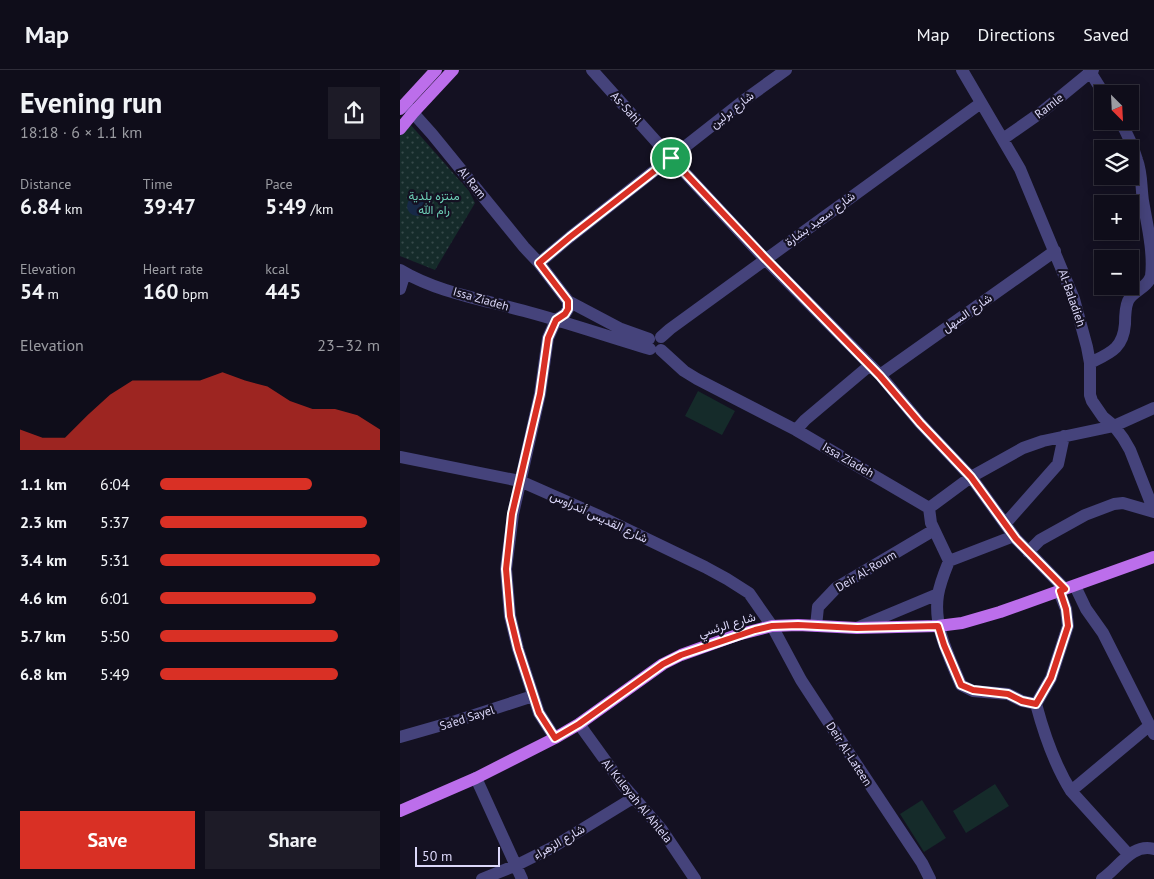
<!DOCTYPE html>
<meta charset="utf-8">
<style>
body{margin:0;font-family:"PT Sans",Vazirmatn,sans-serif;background:#1d1b27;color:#f1f3f6;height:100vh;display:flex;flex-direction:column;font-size:19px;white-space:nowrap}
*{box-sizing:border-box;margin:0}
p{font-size:16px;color:#9b9ca2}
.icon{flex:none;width:28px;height:28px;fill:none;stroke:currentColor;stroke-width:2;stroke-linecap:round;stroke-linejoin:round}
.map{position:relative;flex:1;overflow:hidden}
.drawer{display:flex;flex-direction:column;background:#0f0d1a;width:400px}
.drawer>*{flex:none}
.needle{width:32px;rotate:156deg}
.buttons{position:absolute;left:694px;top:15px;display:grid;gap:10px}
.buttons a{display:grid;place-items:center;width:45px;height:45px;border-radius:0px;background:#0f0d1a;box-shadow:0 2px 12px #0003,0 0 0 1px #2f2d39;font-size:25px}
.scale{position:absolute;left:15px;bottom:12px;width:85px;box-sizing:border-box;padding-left:5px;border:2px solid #dcd8fa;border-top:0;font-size:14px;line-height:18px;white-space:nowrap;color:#dcd8fa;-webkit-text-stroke:4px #141122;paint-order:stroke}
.pin{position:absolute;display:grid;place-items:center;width:42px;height:42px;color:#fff;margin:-21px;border:2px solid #fff;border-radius:50%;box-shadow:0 1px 5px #0007}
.round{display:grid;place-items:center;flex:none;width:52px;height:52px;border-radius:0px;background:#1d1b27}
.overview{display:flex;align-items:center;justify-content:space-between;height:85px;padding:0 20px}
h1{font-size:28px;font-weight:700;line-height:38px}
.stats{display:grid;grid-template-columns:repeat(3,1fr);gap:8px;height:85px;padding:5px 20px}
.stats div{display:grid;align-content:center}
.stats b{font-size:21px;font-weight:700}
.stats small{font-size:14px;font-weight:400}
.stats p{font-size:14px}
.chart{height:140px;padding:10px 20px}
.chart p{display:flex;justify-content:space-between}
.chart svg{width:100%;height:90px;margin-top:5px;fill:#d93025;opacity:.7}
.action{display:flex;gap:10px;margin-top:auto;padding:10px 20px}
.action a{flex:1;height:58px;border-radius:0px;background:#d93025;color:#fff;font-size:20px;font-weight:700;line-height:58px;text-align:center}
.action a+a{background:#1d1b27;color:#f1f3f6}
ul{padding:0 20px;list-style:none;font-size:16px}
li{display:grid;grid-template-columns:80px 60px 1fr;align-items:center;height:38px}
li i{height:12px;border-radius:6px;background:#d93025}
header{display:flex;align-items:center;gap:30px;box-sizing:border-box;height:70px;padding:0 25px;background:#0f0d1a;border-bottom:1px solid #2f2d39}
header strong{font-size:24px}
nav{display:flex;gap:28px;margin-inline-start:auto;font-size:18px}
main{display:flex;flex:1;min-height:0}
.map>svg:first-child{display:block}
.grass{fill:#152b2a}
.park{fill:url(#park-dots)}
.water{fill:#172947}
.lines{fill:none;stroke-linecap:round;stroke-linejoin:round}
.minor{stroke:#45437b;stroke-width:12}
.major{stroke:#bc6eeb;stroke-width:12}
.route-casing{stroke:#fff;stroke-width:10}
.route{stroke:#d93025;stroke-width:6}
.labels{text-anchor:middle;stroke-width:4.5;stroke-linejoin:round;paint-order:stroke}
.street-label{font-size:12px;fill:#dcd8fa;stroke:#141122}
.park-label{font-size:12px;fill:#6ed0b7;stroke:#141122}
</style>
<header>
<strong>Map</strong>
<nav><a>Map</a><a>Directions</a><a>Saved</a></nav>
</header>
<main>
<section class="drawer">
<div class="overview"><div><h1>Evening run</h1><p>18:18 · 6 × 1.1 km</p></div><a class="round"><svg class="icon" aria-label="share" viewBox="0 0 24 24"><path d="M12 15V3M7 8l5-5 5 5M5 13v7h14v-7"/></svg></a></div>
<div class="stats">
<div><p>Distance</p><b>6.84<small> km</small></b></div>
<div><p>Time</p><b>39:47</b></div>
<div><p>Pace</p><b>5:49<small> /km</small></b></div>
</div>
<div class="stats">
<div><p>Elevation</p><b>54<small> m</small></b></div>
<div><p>Heart rate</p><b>160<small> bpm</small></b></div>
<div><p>kcal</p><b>445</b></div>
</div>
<div class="chart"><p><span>Elevation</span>23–32 m</p>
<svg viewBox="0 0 160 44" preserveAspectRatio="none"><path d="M0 44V34L10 38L20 38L30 27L40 17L50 10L60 10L70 10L80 10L90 6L100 10L110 13L120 20L130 24L140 24L150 27L160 34V44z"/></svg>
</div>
<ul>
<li><b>1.1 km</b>6:04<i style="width:69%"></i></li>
<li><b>2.3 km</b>5:37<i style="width:94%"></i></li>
<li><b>3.4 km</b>5:31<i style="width:100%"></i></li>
<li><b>4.6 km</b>6:01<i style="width:71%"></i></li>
<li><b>5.7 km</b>5:50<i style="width:81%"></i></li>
<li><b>6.8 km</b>5:49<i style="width:81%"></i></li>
</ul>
<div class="action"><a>Save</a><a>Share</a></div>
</section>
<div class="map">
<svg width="754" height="809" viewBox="0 0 754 809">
<defs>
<pattern id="park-dots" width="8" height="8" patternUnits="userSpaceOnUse" patternTransform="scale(1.25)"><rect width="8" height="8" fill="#152b2a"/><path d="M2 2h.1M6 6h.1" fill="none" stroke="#36494a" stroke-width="1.8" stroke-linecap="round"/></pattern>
</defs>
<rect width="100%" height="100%" fill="#141122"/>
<!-- grass -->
<path class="grass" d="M298,321l37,20 -13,24 -37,-19z
M595,714l14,22 -43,27 -13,-22z
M522,730l24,38 -22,14 -24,-38z"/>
<!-- park -->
<path class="park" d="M9,53l60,68 6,12 -40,67 -35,-14v-121z"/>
<!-- water -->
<path class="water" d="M7 136a10 10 0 1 1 20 0a10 10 0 1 1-20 0Z"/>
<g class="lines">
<!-- minor -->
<path class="minor" d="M192,0l79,88 94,101 115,116 40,48 51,54 45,62 49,50
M562,0l58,99 54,130 13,48 3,16v32l2,6 11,16 11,9 9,12 7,12 24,61
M689,0l15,24
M6,35l26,29 92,113 15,16 29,38v8l-3,5 -9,6 -8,18 -8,56 -27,120 -7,55 4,47 8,33 21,64 16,25
M603,69l40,-28 50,-41
M139,193l31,-26 177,-139 39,-28
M0,200c38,23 86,30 128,42 41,11 81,25 122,37
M0,219l5,-16
M168,231l53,28 28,10
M261,267l9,-8 311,-226
M261,280l23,21 13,8 99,51 133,78 2,15 18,38c-4,10 -9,22 -11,34 -5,32 11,61 23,90l12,6 35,3 14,7 14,3c8,30 18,60 35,87l58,64
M690,293c20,-10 33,-14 35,-39 0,-8 0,-16 3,-23 5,-11 19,-12 23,-25 3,-23 -4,-52 -8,-75 -2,-14 -1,-28 -6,-41 -4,-14 -10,-27 -17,-39
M480,305l175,-124
M396,360l9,-10 64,-54
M0,387l120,24 77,34 108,52 22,12 22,14 23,33 29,54 30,46 91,137 8,16
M529,438l42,-31 52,-29 20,-7 71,-15 40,-18
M605,454l53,-60 6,-28
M628,482l12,-12 45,-25 29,-11 9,-1 31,9
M549,491l65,-25
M675,516l11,23 17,24 51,101
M416,556l2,-19 18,-19 98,-58
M459,557l79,-33
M636,634l15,-26 17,-52 -2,-17 -7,-18
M179,654l44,61 39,45 33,49
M0,667l56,-16 77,-25
M76,708l46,101
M671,721l78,-65
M82,809l35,-14 36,-18 80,-49
M702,809c17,-11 29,-36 52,-30"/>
<!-- major -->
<path class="major" d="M0,39l36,-39
M0,59l13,-16 40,-43
M0,741l76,-33 79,-40 24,-14 84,-60 18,-9 56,-20 35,-9 26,-1 59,3 81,-2 24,-3 38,-11 154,-55"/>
</g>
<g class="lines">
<!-- route casing -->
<g class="route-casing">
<path id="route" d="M271,88l94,100 115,118 40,47 51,54 45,62 49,50 -5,2 6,18 2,17 -17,52 -15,26 -14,-3 -14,-7 -35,-4 -12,-5 -17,-40 -6,-19 -81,2 -59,-3 -26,1 -17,4 -74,25 -18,9 -84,60 -24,14 -16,-25 -21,-64 -8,-33 -4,-47 6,-55 28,-120 8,-56 8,-18 9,-6 3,-5v-8l-29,-38 31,-26z"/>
</g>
<!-- route -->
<use href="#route" class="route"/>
</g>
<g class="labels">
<!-- street labels -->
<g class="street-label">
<text transform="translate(649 36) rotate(-38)" y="4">Ramle</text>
<text transform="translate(226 38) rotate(48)" y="4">As-Sahl</text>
<text transform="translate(332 40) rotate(-38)" y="4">شارع برلين</text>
<text transform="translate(72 113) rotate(51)" y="4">Al Ram</text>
<text transform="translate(420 149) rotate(-36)" y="4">شارع سعيد بشارة</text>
<text transform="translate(672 228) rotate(71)" y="4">Al-Baladieh</text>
<text transform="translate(81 229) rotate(16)" y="4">Issa Ziadeh</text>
<text transform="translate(567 243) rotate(-35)" y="4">شارع السهل</text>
<text transform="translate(448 390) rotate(30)" y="4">Issa Ziadeh</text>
<text transform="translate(199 447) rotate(25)" y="4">شارع القديس أندراوس</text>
<text transform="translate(466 501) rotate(-31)" y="4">Deir Al-Roum</text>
<text transform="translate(327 555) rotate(-17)" y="4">شارع الرئسي</text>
<text transform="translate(67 648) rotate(-18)" y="4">Sa’ed Sayel</text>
<text transform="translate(449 684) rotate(57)" y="4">Deir Al-Lateen</text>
<text transform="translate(237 731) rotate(51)" y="4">Al Kuleyah Al Ahlela</text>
<text transform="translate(159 772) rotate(-30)" y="4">شارع الزهراء</text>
</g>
<!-- park labels -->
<g class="park-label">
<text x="34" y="130">منتزه بلدية<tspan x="34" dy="14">رام الله</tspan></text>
</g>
</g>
</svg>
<div class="buttons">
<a><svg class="needle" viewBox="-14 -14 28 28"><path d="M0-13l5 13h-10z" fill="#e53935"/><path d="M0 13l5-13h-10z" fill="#9b9ca2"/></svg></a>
<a><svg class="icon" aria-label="layers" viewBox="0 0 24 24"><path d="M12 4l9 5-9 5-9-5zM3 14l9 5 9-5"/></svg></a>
<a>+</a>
<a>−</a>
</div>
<div class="scale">50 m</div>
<div class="pin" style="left:271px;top:88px;background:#1e9e55"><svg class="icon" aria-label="arrive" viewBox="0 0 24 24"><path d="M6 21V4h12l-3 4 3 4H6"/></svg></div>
</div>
</main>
